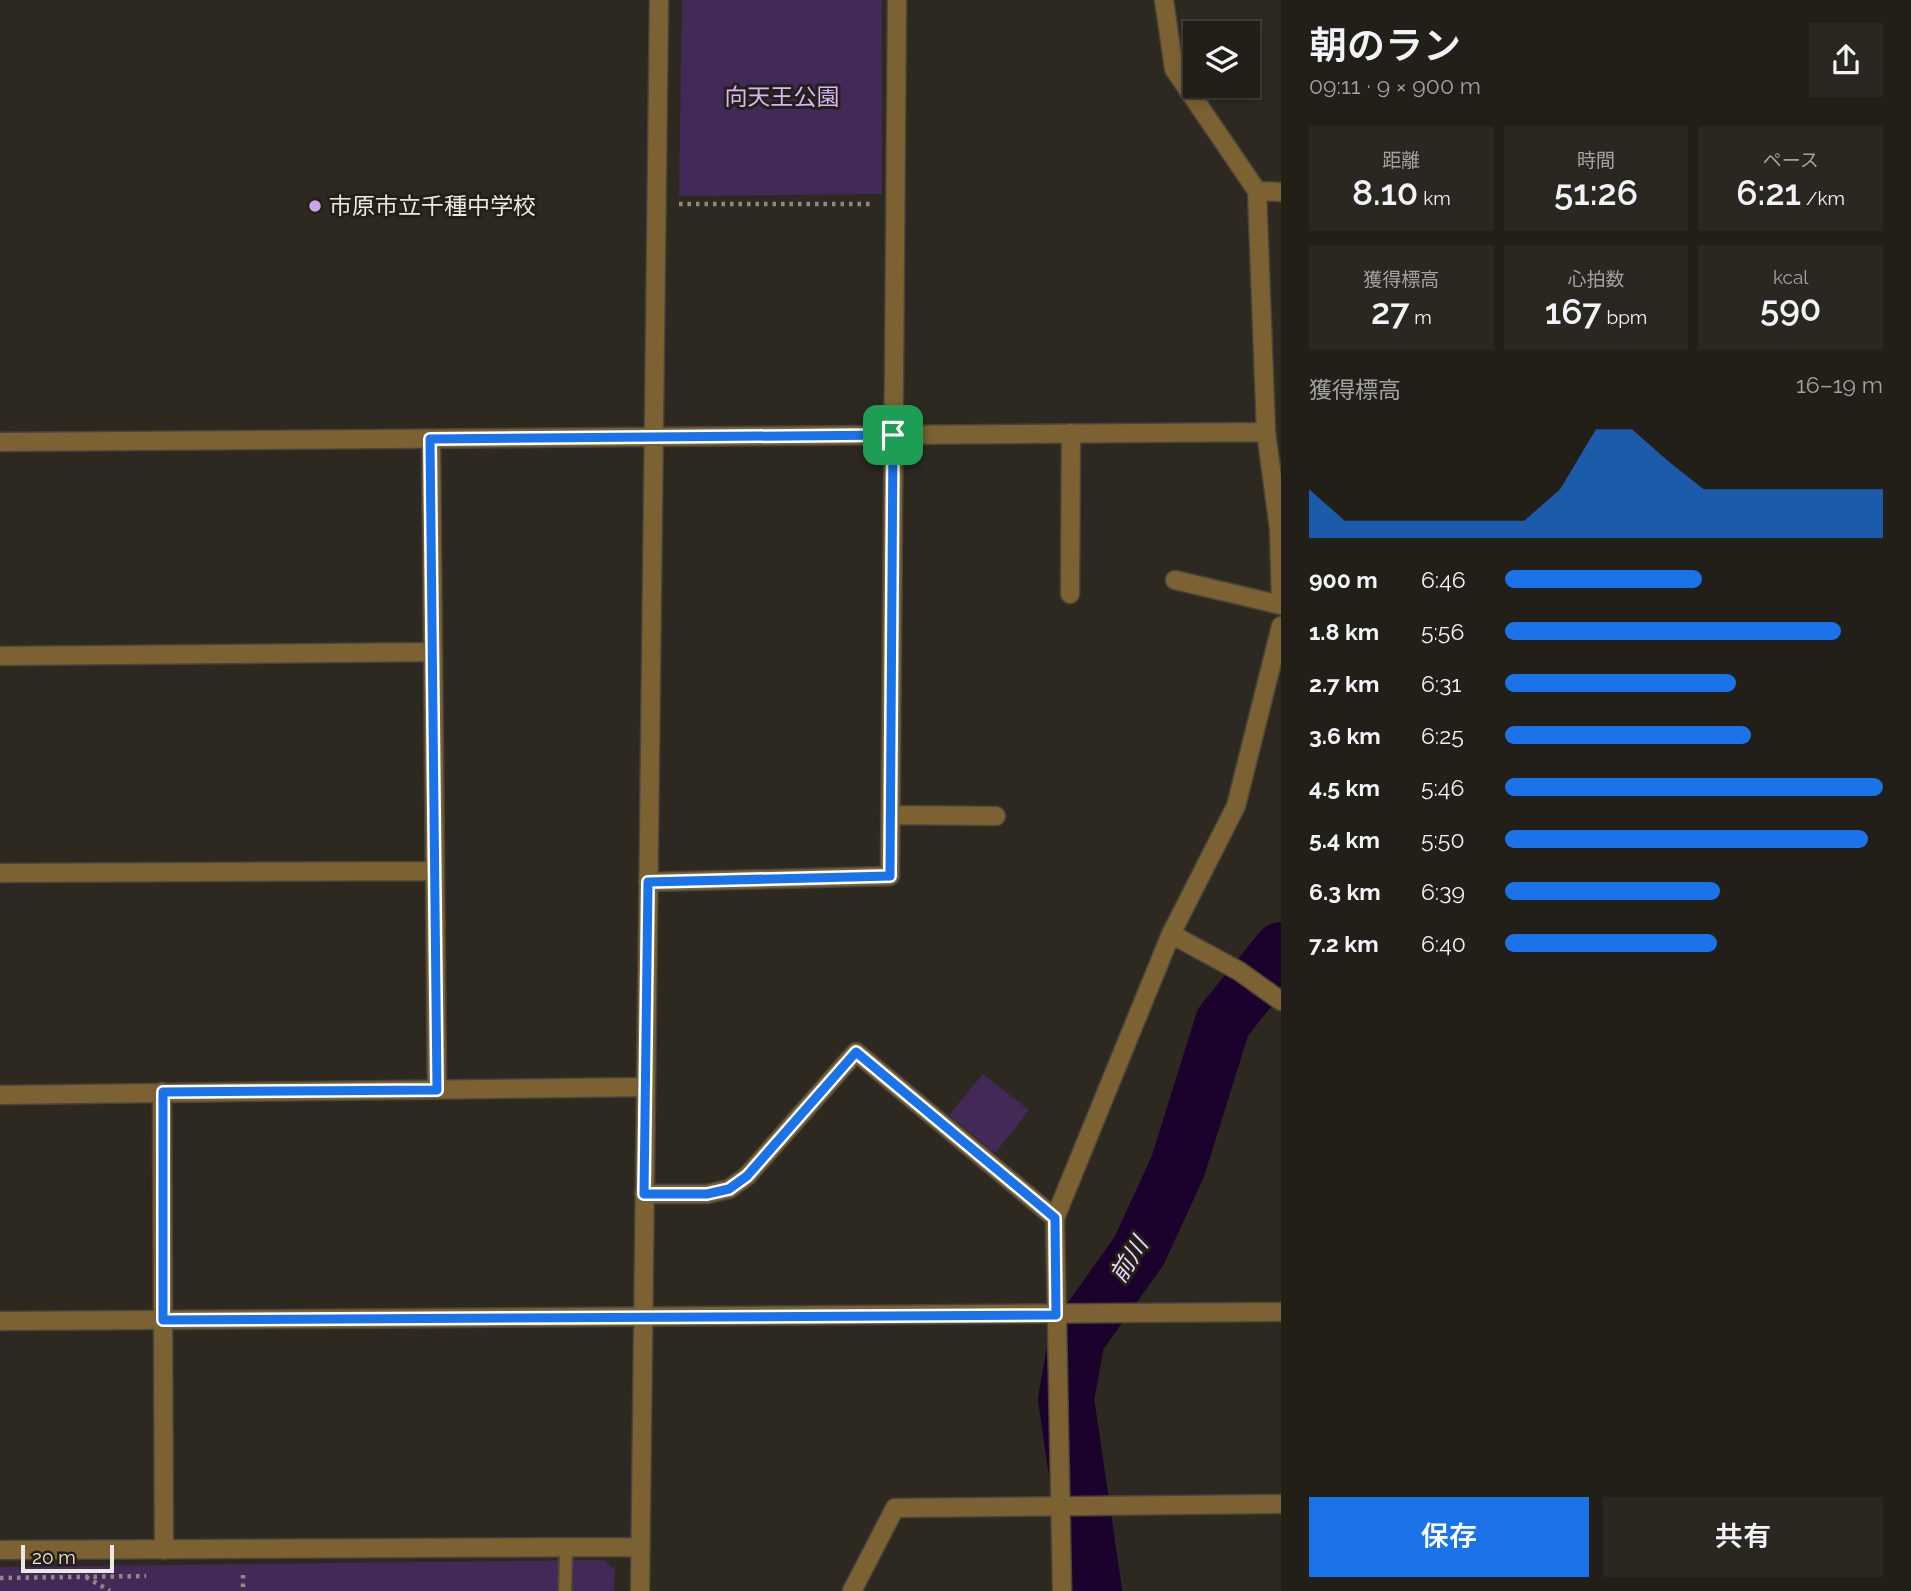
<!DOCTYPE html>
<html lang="ja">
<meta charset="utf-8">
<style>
body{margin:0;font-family:Raleway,"Noto Sans JP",sans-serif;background:#2a2721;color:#f1f3f6;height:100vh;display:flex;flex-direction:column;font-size:26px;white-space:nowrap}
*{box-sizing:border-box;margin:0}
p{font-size:23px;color:#a2a2a2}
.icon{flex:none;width:38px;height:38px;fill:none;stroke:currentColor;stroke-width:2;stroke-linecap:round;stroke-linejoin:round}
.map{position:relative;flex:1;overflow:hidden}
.side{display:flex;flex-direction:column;background:#221f18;width:630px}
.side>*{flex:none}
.fabs{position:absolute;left:1183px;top:21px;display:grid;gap:14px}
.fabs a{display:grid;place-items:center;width:77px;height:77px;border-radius:0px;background:#221f18;box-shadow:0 4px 10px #0003,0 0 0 2px #3f3d37;font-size:35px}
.scale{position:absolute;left:21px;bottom:18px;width:93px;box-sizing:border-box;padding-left:7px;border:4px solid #ece9e3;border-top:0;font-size:19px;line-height:24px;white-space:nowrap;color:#ece9e3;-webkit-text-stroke:5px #241f17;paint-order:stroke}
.pin{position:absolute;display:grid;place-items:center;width:60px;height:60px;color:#fff;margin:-30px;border-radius:14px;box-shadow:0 4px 10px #0006}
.round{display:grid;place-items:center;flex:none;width:74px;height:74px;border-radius:0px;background:#2a2721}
.summary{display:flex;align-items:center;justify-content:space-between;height:119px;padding:0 28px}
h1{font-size:38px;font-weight:600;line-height:52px}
.metrics{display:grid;grid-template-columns:repeat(3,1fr);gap:10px;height:119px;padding:7px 28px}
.metrics div{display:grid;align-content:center;border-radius:0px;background:#2a2721;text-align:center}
.metrics b{font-size:35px;font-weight:600}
.metrics small{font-size:19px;font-weight:400}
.metrics p{font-size:19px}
.chart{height:196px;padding:14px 28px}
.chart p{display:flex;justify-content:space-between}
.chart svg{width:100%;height:126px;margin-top:7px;fill:#1a73e8;opacity:.7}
.action{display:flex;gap:14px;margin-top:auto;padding:14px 28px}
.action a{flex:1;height:80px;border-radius:0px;background:#1a73e8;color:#fff;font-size:28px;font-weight:600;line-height:80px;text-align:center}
.action a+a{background:#2a2721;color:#f1f3f6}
ul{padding:0 28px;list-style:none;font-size:23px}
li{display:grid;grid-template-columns:112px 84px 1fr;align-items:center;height:52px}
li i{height:18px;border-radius:9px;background:#1a73e8}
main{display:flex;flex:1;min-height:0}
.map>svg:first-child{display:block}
.green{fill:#422958}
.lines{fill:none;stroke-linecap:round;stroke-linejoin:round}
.river{stroke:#1a022c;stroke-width:56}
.service-casing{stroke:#49443b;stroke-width:16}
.minor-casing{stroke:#49443b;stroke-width:21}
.tertiary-casing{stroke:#49443b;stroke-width:21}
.path{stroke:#8e8a82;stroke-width:4.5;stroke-dasharray:3.5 5;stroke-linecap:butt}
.service{stroke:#7c6132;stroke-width:12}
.minor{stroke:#7c6132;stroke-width:18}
.tertiary{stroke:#7c6132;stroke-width:18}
.route-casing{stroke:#fff;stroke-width:14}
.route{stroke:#1a73e8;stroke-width:9}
.poi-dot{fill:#c9a5ee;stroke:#241f17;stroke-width:2.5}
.labels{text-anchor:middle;stroke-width:6;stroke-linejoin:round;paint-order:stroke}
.park-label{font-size:23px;fill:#d8b5fd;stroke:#241f17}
.poi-label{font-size:23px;fill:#ece9e3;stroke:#241f17;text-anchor:start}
.water-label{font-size:24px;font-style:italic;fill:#e5d4f9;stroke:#241f17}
</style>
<main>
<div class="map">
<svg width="1281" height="1591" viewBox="0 0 1281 1591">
<rect width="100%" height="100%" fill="#2e2920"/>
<!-- green -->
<path class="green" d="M682,0h200v194l-203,2z
M983,1074l46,36 -34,43 -46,-38z
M604,1560l11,10 -1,21h-614v-24z"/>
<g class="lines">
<!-- river -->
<path class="river" d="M1094,1591l-28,-192 11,-61 62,-87 39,-85 45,-144 58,-72"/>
<!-- service casing -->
<g class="service-casing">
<path id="service" d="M565,1591l1,-44"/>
</g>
<!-- minor casing -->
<g class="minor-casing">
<path id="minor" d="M1164,0l10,69 83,122 9,241 13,97 2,73
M1257,191l24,1
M431,439l6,651
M0,442l1266,-10
M1175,580l106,25
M1070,594l1,-161
M0,656l432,-4
M890,815l106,1
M0,873l435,-2
M648,882l242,-6 7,-876
M1171,934l68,37 42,30
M162,1092l2,458
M0,1095l646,-8
M644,1194h63l22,-5 18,-13 109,-124 199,166
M0,1550l640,-3
M640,1591l19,-1591
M852,1591l43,-83 386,-4
M1062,1591l-7,-373 116,-284 65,-128 45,-180"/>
</g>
<!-- tertiary casing -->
<g class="tertiary-casing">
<path id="tertiary" d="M0,1321l1281,-9"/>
</g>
<!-- path -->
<path class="path" d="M679,204h194
M243,1575v16
M86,1577l24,14
M0,1578l146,-2"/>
<!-- service -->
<use href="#service" class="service"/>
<!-- minor -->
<use href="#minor" class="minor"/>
<!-- tertiary -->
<use href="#tertiary" class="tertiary"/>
</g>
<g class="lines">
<!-- route casing -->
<g class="route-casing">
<path id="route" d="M893,435l-3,441 -242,6 -4,312h63l22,-5 18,-13 109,-124 199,166 1,97 -893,5v-228l274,-2 -7,-651z"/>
</g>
<!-- route -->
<use href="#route" class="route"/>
</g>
<!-- markers -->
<circle class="poi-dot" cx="315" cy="206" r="7"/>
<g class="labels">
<!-- park labels -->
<g class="park-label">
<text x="782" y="105">向天王公園</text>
</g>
<!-- poi labels -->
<g class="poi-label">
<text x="329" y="214">市原市立千種中学校</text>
</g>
<!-- water labels -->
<g class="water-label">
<text transform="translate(1129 1260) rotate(-58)" y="8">前川</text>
</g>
</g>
</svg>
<div class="fabs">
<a><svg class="icon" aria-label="layers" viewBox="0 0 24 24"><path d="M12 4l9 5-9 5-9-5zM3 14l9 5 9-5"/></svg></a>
</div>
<div class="scale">20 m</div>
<div class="pin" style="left:893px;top:435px;background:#1e9e55"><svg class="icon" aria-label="arrive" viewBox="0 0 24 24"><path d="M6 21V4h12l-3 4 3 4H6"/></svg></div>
</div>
<section class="side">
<div class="summary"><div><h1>朝のラン</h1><p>09:11 · 9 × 900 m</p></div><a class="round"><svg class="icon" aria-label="share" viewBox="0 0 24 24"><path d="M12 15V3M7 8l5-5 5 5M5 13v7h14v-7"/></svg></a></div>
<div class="metrics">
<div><p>距離</p><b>8.10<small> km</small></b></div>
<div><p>時間</p><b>51:26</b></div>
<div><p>ペース</p><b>6:21<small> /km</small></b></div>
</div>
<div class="metrics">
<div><p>獲得標高</p><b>27<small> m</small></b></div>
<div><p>心拍数</p><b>167<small> bpm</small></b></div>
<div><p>kcal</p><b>590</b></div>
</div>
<div class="chart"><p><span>獲得標高</span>16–19 m</p>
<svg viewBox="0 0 160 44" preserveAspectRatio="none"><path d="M0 44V27L10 38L20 38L30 38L40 38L50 38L60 38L70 27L80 6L90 6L100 17L110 27L120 27L130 27L140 27L150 27L160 27V44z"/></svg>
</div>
<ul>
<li><b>900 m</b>6:46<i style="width:52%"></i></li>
<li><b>1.8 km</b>5:56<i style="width:89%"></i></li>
<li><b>2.7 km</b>6:31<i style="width:61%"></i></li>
<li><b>3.6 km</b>6:25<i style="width:65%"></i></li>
<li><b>4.5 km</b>5:46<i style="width:100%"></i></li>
<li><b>5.4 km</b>5:50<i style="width:96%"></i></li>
<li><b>6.3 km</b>6:39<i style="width:57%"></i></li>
<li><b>7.2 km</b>6:40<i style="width:56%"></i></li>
</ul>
<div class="action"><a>保存</a><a>共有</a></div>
</section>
</main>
